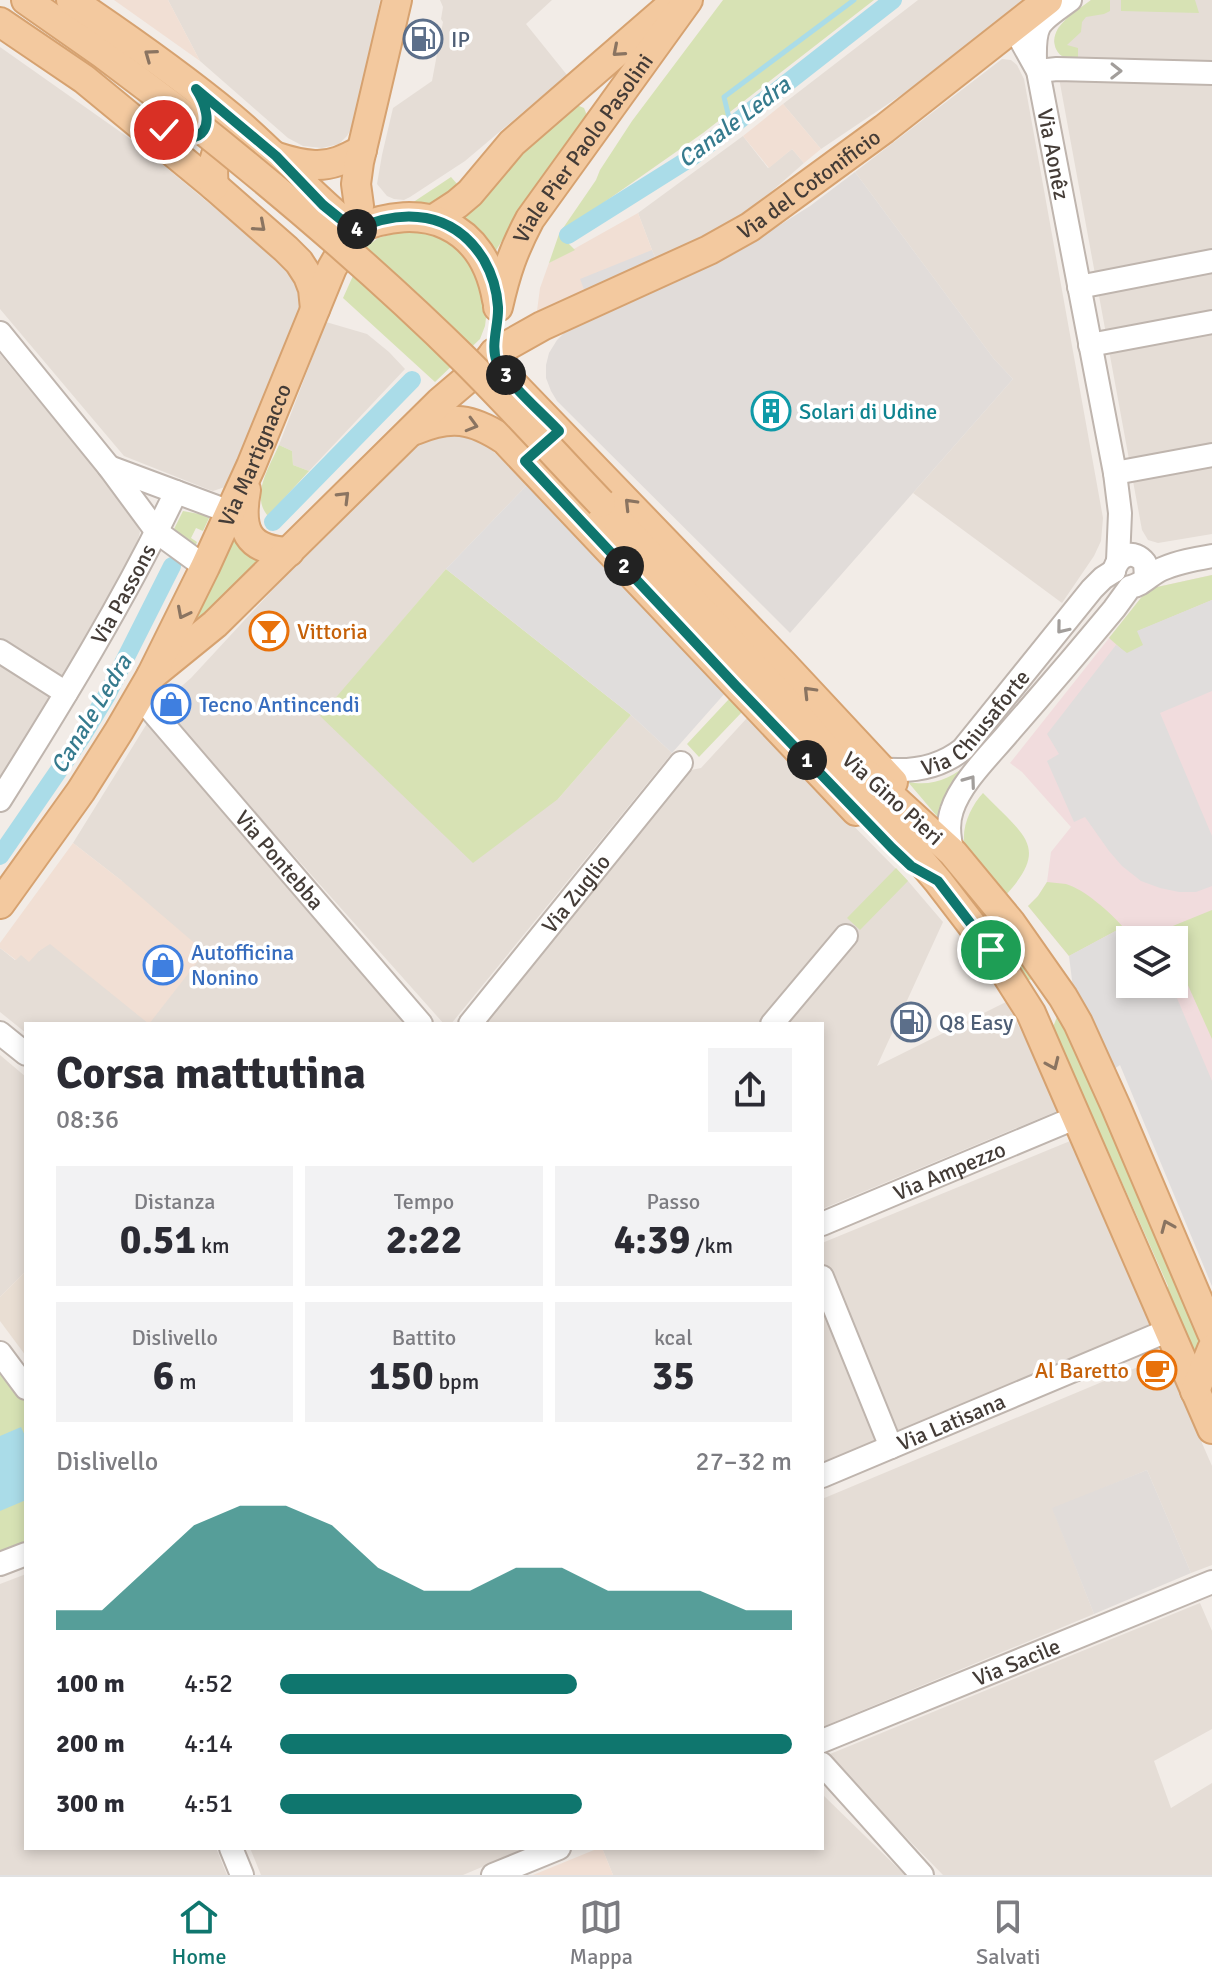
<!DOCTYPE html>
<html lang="it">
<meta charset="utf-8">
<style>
body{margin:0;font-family:Signika,sans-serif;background:#f2f2f3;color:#2b2b33;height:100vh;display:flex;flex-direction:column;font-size:30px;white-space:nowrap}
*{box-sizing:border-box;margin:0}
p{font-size:26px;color:#7c7c81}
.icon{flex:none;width:44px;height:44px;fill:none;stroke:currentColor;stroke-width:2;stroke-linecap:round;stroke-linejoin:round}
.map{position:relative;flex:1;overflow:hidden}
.drawer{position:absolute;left:24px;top:1022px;width:800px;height:828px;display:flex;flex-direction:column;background:#fff;border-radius:0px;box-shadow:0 4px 12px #0003}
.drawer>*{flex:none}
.controls{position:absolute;left:1116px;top:926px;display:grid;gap:16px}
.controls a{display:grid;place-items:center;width:72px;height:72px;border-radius:0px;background:#fff;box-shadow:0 4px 12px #0003;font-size:40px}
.pin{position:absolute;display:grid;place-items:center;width:68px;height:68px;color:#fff;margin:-34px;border:4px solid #fff;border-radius:50%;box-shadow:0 2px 8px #0007}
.km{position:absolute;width:40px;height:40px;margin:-20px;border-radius:50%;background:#222;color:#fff;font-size:22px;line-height:40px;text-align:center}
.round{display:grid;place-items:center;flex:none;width:84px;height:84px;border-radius:0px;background:#f2f2f3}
.summary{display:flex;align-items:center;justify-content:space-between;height:136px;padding:0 32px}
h1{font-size:44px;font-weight:800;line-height:60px}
.figures{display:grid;grid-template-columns:repeat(3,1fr);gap:12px;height:136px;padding:8px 32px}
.figures div{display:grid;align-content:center;border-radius:0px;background:#f2f2f3;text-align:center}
.figures b{font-size:40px;font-weight:800}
.figures small{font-size:22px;font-weight:400}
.figures p{font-size:22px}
.chart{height:224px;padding:16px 32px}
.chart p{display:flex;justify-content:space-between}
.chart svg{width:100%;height:144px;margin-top:8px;fill:#0f766e;opacity:.7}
ul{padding:0 32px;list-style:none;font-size:26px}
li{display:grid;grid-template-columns:128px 96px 1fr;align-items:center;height:60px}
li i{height:20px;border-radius:10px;background:#0f766e}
.tab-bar{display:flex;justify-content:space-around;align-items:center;height:112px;border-top:2px solid #e1e1e2;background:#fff;font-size:22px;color:#7c7c81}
.tab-bar a{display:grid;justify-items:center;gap:4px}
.tab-bar .on{color:#0f766e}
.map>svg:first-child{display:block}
.residential{fill:#e5ddd6}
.commercial{fill:#f1dfd4}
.industrial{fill:#e1dcd9}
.education{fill:#e9ded3}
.medical{fill:#f1dcdd;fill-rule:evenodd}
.green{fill:#d7e2b4}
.parking{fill:#e0dddc}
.water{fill:#aadce8}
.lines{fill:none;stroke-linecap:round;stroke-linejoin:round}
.stream{stroke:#aadce8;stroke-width:5}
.canal{stroke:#aadce8;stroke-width:18}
.minor-casing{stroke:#bfb5ae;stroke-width:26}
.major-casing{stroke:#d6a270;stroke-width:32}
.minor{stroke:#fff;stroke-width:22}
.major{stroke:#f3c99f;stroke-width:28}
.major-bridge-casing{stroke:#d6a270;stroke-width:32;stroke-linecap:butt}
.major-bridge{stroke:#f3c99f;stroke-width:28}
.oneway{stroke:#8a7461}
.oneway2{stroke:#a29e9b}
.route-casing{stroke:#fff;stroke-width:16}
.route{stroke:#0f766e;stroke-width:10}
.labels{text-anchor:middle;stroke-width:7;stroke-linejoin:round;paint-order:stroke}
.service-label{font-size:22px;fill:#4e5e75;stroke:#fff;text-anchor:start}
.street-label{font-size:22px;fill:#443c37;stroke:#fff}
.culture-label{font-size:22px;fill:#0d838f;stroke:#fff;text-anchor:start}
.food-label{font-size:22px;fill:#c56008;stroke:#fff;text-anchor:start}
.shop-label{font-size:22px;fill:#366cbe;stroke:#fff;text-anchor:start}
.water-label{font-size:24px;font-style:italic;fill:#367b8e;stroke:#fff}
</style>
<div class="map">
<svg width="1212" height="1875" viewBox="0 0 1212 1875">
<rect width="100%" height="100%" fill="#f2ece7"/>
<!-- residential -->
<path class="residential" d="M168,0h212l-9,49 -20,80 -4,7 -8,8 -17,4 -19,-2 -15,-8 -88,-77z
M440,0h112l-26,24 41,51 -102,86 -55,36 -6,3 -10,-1 -7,-3 -10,-12 5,-29 11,-47 39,-27 11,-59 -2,-3 2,-12z
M918,0h113l-94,71 -116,78 -38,-45z
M1091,0h121v65l-134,-5 -15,-3 -7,-9 -2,-7 4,-13z
M0,47l139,98 143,119 10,11 7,13 1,25 -69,169 -6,5 -12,4 -6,-2 -83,-33 -124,-147z
M1002,59l9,1 6,5 7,14 79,439 -2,23 -7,15 -32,47 -149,-110 100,-114 -19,-20 -139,-187z
M1059,78h153v456l-54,9 -10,-3 -6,-10z
M743,136l25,32 24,-19 12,14 -63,55 -84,45 -19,-50z
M326,322l41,12 22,18 16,17 -96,102 -16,-6 -1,-14 -13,-6z
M0,354l132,160 8,18 -3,11 -84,154 -53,83z
M450,432l32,9 46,43 -82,85 -125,147 237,83 73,-84 41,38 -221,271h-7l-284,-319 31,-27 164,-177 63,-58z
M151,717l258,307h-383v9l-26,-21v-64l15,12 5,-5 19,-4 83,-70 -49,-38z
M747,718l161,163 35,41 -66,144 129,-64 56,107 -240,100v-185h-339l203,-253 15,-3z
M0,1055l26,22v194l-26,26z
M1075,1139l80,188 -333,136v-220z
M1164,1356l48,110v99l-21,8 -44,-103 -94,39 41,105 -272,113v-228z
M26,1574v274h190l11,27h-227v-291z
M1200,1603l12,28v98l-58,32 17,47 41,-25v92h-269l-92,-94 -21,-27z
M822,1794l83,81h-292l-11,-27h220z
M250,1848h277l-64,27h-202z"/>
<!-- commercial -->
<path class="commercial" d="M114,0h54l32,61z
M783,104l38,45 -17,14 -12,-14 -23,19 -26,-32z
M638,213l19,50 -120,48 3,-23 9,-25z
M73,843l49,38 83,71 -56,72 -99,-80 -11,7 -10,11 -8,-7 -5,5 -16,-12v-5z
M599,1848h3l11,27h-80z"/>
<!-- industrial -->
<path class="industrial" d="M855,172l139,187 19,20 -223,254 -233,-232 -6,-10 -5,-13v-13l3,-12 8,-13 8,-8 14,-9 95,-40 -1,-4 61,-25 76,-48z
M1147,1470l44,103 -97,41 -42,-106z"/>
<!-- education -->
<path class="education" d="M26,1271v85l-26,-35v-24z"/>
<!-- medical -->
<path class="medical" d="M1212,575v711l-87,-225 -56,-105 -41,-50 10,-10 9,-14 4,-30 20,-25 -49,-55 -12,-9 138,-174zM1130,940h44v44h-44z"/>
<!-- green -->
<path class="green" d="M723,0h151l-171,133 -144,101 16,16 -26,13 10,-29 37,-54 4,-10 32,-49z
M1091,0h19v11l-6,3 -18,3 -4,5 -1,10 -14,13 11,3v12c-9,-1 -18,-2 -22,-11 -9,-22 21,-38 35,-49z
M1121,0h74l4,13 -78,-2z
M574,104l10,4 4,10 -67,92 -26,42 -19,-23 -16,-13 52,-59z
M451,177l7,8c-17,16 -22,20 -46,18z
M409,230l18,1 16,4 28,21 16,54 -2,16 -5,13 -45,43 -92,-84 23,-51 12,-9z
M279,445l13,6 1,14 16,6 -41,45c-18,-20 2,-50 11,-71z
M183,511l27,5 -7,15 -7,-3 -5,10 6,4 -4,9 -20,-20z
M233,533l4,9 32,18 -100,91z
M446,569l185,146 -73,84 -85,64 -153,-147z
M1212,575v25l-74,31 6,14 -17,9 -18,-16 39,-49z
M729,699l13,13 -43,45 -12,-13z
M839,757l124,121 71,101 -6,1 -46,-62z
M974,759l-33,62 -33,-39c27,5 46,-5 66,-23z
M983,793c41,43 70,54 18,107 -10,-14 -26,-32 -34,-48 -9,-19 3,-45 16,-59z
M896,868l12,13 -48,49 -13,-12z
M1047,882c6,1 13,1 19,2 18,5 45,29 57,43l-54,29 -41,-50 10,-10z
M1212,910v129l-38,-85v-14h-6l-5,-10z
M1057,1017l8,5 139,313 -9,37 -30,-71 3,-15 -115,-259z
M0,1370l26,33v138l-26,11z"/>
<!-- parking -->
<path class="parking" d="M652,250l5,13 -72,29 -5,-13z
M528,484l198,208 -54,61 -41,-38 -185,-146z
M1212,600v91l-52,22 52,123v50l-16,6h-17l-19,-4 -19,-7 -19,-15 -13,-15 -24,-34 -11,5 -27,-61 12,-7 -12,-20 69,-89 11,8 16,-8 -6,-14z
M1123,927l21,6 4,7h-18v44h41l41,97v205l-92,-221 -6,4 -40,-73 -5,-40z"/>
<!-- water -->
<path class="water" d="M21,1427l5,11v62l-26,11v-75z"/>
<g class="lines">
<!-- stream -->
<path class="stream" d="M731,126l-7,-29 130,-97"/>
<!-- canal -->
<path class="canal" d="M568,235l124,-78 201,-157
M273,522l139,-142
M0,856l81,-118 26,-43 65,-129"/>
<!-- minor casing -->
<g class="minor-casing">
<g id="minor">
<path id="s1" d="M1013,26l25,45 77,402 5,40 -2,48"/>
<path d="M1035,61c-1,-40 4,-38 35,-61"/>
<path d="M1038,71l19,-2 155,4"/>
<path d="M1079,287l133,-26"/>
<path d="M0,333l109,134 48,65 48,35"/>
<path d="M1090,345l122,-23"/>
<path d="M109,467l121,45"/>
<path d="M1115,473l97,-18"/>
<path d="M1114,571c4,-17 20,-22 31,-8l1,14"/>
<path d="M0,651l66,42"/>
<path id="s2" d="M139,696l282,328"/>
<path id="s3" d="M872,768c32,5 65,2 91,-19l129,-160 11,-11 11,-7"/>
<path id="s4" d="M0,800c63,-100 125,-201 176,-308"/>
<path d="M953,853c-4,-14 -6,-29 -1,-43 9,-28 39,-56 58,-79 35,-40 70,-81 104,-122l16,-22c13,-2 20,-13 32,-18 16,-7 33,-10 50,-13"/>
<path id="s5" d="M470,1024l211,-261"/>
<path d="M772,1024l74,-88"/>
<path d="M0,1033l26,21"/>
<path id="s6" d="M822,1224l255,-107"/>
<path d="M822,1277l69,170"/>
<path d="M0,1353l26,35"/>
<path id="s7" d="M822,1476l347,-146"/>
<path d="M0,1564l26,-10"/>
<path id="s8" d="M822,1741l390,-159"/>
<path d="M822,1764l100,111"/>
<path d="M231,1848l11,27"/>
<path d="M493,1875l66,-27"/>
</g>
</g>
<!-- major casing -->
<g class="major-casing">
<g id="major">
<path d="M26,0l77,54 85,64"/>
<path d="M71,0c55,37 109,75 160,117 43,36 79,78 123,113"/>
<path d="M0,22l84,57 130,107 72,63 13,13 9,14 5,13 2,20"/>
<path d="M214,186c-3,-25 1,-52 34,-43 10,3 19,10 29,14 12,4 24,7 37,8 17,1 32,-6 48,-15"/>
<path d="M434,219l23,-15 13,-11 42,-50 158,-137"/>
<path d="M354,230c69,-31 130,-6 143,70"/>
<path id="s9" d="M498,307c8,-35 15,-56 32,-88l158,-219"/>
<path d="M494,353l4,10 13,19 272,282 110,118"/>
<path d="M415,430c36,-15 57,-12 90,10l351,371"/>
<path d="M246,490c-7,39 0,60 43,62"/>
<path d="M601,503l181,194 156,184 53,69 40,63 181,416"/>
<path id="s10" d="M151,676l64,-52 225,-222 47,-40 7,-9 48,-27 167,-76 41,-23 134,-98 164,-129"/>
<path d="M868,775l85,78 58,70 52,74 15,26 38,84 96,226"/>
<path id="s11" d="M0,904l81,-113 38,-60 32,-55 54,-109 46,-101 81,-198 22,-38 5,-24 -3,-22 3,-22 38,-162"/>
<path d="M1195,1391l17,-42"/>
</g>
</g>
<!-- minor -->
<use href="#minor" class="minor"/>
<!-- major -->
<use href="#major" class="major"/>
<!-- major-bridge casing -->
<g class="major-bridge-casing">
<path id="major-bridge" d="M188,118c97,77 191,157 279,244 46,46 89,94 134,141"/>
</g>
<!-- major-bridge -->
<use href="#major-bridge" class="major-bridge"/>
</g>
<!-- one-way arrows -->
<defs><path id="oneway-chevron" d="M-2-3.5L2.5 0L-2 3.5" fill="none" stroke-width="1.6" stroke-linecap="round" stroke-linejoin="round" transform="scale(2)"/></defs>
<g class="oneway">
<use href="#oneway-chevron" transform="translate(618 51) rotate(139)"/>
<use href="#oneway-chevron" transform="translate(150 55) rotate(-144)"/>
<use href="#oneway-chevron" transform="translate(260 226) rotate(41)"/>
<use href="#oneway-chevron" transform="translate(472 425) rotate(16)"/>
<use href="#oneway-chevron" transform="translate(344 497) rotate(-45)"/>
<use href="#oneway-chevron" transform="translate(630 504) rotate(-134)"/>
<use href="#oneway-chevron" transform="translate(183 613) rotate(117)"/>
<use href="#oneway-chevron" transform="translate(809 692) rotate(-134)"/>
<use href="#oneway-chevron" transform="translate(1053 1064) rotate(66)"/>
<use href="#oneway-chevron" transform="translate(1167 1226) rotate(-113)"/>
</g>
<g class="oneway2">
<use href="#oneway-chevron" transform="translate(1116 71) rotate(1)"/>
<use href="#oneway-chevron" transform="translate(1062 628) rotate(129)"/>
<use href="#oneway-chevron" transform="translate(970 781) rotate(-54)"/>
</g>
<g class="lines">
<!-- route casing -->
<g class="route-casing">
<path id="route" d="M164,130c41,22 54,-7 32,-41l80,67 47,49 31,25c49,-23 100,-19 130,30 8,14 13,31 14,47 1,17 -8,39 -1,55 11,22 44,50 62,69l-34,30 211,225 156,162 19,18 27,15 53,69"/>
</g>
<!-- route -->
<use href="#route" class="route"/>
</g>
<!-- icons -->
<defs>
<g id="fuel-ring" transform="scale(2)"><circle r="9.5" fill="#fff" stroke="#5c6f8a" stroke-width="1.5"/><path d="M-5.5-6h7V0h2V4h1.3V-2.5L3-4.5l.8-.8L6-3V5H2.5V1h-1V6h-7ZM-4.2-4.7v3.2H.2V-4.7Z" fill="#5c6f8a"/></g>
<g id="building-ring" transform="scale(2)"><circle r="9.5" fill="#fff" stroke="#0f9aa8" stroke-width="1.5"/><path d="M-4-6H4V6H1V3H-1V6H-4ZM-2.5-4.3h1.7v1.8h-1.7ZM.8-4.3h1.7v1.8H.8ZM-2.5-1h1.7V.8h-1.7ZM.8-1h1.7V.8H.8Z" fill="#0f9aa8"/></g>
<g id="bar-ring" transform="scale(2)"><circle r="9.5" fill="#fff" stroke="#e8710a" stroke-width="1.5"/><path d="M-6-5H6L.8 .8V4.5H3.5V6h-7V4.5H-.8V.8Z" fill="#e8710a"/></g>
<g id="shop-ring" transform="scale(2)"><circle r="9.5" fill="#fff" stroke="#3f7fe0" stroke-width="1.5"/><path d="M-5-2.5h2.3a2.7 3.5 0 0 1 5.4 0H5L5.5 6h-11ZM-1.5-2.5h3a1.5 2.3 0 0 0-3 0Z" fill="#3f7fe0"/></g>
<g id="cafe-ring" transform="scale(2)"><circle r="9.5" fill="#fff" stroke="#e8710a" stroke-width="1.5"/><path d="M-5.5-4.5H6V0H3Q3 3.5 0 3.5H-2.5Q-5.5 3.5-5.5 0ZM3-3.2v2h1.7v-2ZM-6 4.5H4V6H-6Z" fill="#e8710a"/></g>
</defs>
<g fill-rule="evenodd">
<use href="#fuel-ring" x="423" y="39"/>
<use href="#building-ring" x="771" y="411"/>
<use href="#bar-ring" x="269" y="631"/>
<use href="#shop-ring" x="171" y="704"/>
<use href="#shop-ring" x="163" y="965"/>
<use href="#fuel-ring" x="911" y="1022"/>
<use href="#cafe-ring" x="1157" y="1370"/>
</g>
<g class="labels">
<!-- service labels -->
<g class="service-label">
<text x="451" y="47">IP</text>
<text x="939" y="1030">Q8 Easy</text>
</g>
<!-- street labels -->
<g class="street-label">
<text dy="8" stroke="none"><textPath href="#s9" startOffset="182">Viale Pier Paolo Pasolini</textPath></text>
<text dy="8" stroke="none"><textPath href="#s1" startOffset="136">Via Aonêz</textPath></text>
<text dy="8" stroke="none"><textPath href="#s10" startOffset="830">Via del Cotonificio</textPath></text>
<text dy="8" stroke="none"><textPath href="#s11" startOffset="518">Via Martignacco</textPath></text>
<text dy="8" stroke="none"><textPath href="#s4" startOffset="240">Via Passons</textPath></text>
<text dy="8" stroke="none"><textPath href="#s3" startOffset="122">Via Chiusaforte</textPath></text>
<text transform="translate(893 798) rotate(42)" y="8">Via Gino Pieri</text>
<text dy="8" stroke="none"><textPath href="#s2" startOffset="216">Via Pontebba</textPath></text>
<text dy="8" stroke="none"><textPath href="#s5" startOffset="168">Via Zuglio</textPath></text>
<text dy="8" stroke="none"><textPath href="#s6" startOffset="138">Via Ampezzo</textPath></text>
<text dy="8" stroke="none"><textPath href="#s7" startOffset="140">Via Latisana</textPath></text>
<text dy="8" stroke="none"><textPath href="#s8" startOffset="210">Via Sacile</textPath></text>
</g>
<!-- culture labels -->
<g class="culture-label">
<text x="799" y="419">Solari di Udine</text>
</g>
<!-- food labels -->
<g class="food-label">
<text x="297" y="639">Vittoria</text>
<text x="1129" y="1378" text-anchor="end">Al Baretto</text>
</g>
<!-- shop labels -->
<g class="shop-label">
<text x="199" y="712">Tecno Antincendi</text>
<text x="191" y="960">Autofficina<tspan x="191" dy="25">Nonino</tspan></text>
</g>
<!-- water labels -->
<g class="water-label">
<text transform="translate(734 122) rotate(-37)" y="8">Canale Ledra</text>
<text transform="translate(91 714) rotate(-59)" y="8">Canale Ledra</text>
</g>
</g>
</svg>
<div class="controls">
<a><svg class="icon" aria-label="layers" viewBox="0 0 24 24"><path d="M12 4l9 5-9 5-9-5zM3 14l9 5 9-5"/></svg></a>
</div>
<div class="pin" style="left:991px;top:950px;background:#1e9e55"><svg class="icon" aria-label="arrive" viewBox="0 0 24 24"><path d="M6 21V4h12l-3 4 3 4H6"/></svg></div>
<div class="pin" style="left:164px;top:130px;background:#d93025"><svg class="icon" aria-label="check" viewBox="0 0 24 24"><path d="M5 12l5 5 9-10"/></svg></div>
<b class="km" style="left:807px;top:760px">1</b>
<b class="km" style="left:624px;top:566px">2</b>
<b class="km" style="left:506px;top:375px">3</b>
<b class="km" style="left:357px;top:229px">4</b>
<section class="drawer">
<div class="summary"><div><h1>Corsa mattutina</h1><p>08:36</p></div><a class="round"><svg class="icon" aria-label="share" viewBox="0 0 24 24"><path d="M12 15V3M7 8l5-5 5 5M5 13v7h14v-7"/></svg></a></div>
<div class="figures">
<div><p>Distanza</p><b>0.51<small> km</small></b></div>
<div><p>Tempo</p><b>2:22</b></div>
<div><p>Passo</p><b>4:39<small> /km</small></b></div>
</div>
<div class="figures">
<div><p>Dislivello</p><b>6<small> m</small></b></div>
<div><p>Battito</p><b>150<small> bpm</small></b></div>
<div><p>kcal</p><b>35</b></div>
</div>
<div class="chart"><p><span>Dislivello</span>27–32 m</p>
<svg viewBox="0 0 160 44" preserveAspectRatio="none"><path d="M0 44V38L10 38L20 25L30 12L40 6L50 6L60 12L70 25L80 32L90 32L100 25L110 25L120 32L130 32L140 32L150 38L160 38V44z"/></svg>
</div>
<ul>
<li><b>100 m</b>4:52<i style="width:58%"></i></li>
<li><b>200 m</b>4:14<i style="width:100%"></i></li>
<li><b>300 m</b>4:51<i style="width:59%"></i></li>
</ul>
</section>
</div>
<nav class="tab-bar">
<a class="on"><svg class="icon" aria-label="home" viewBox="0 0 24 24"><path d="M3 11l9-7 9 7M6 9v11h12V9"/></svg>Home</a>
<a><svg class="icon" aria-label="map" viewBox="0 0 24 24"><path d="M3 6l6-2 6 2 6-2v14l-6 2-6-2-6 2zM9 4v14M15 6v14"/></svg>Mappa</a>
<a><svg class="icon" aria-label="saved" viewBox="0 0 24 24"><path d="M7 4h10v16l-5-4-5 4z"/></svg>Salvati</a>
</nav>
